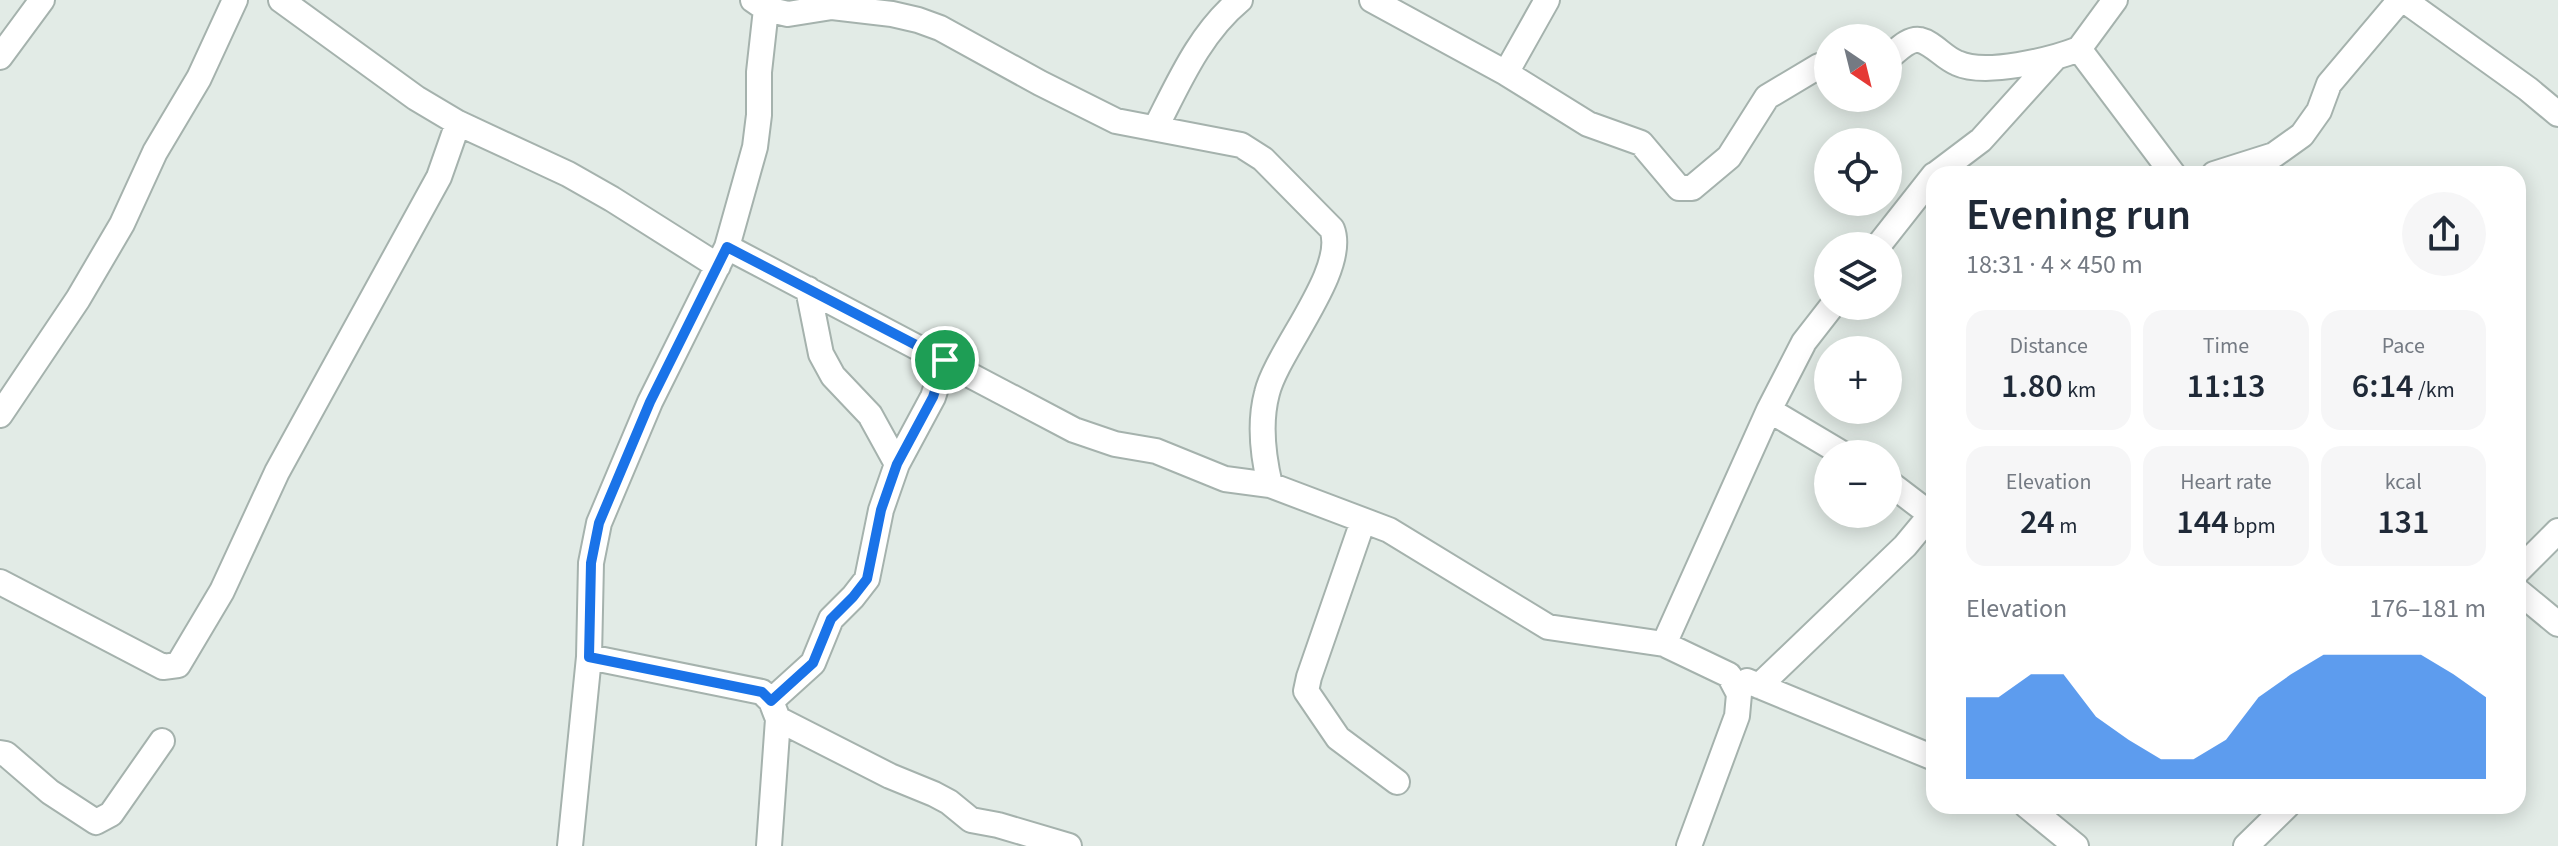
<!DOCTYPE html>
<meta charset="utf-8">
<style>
body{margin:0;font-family:"Source Sans 3",sans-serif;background:#f6f6f7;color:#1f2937;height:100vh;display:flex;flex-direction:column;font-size:30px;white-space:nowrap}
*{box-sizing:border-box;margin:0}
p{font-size:26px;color:#747a83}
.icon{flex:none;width:44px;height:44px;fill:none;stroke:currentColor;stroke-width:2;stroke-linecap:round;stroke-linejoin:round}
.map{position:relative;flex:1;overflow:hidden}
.side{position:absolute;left:1926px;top:166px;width:600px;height:648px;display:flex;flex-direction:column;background:#fff;border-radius:24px;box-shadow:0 4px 20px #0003}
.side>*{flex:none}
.needle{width:52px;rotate:145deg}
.tools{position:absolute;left:1814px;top:24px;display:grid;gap:16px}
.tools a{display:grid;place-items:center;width:88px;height:88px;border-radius:50%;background:#fff;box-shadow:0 4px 20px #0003;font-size:40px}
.pin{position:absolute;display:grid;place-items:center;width:68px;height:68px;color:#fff;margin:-34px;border:4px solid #fff;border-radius:50%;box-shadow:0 2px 8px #0007}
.round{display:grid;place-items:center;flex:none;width:84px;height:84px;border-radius:42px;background:#f6f6f7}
.head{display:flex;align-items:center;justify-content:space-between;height:136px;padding:0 40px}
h1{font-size:44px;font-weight:600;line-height:60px}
.figures{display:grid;grid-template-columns:repeat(3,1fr);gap:12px;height:136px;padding:8px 40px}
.figures div{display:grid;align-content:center;border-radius:20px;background:#f6f6f7;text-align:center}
.figures b{font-size:34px;font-weight:600}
.figures small{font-size:22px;font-weight:400}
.figures p{font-size:22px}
.chart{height:224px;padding:16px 40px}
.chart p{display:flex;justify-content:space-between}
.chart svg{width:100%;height:144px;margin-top:8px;fill:#1a73e8;opacity:.7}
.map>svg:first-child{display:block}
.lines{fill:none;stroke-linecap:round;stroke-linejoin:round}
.minor-casing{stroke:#a5b2ad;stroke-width:28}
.minor{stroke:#fff;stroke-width:24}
.route-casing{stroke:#fff;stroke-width:16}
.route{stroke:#1a73e8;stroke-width:10}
</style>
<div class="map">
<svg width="2558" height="846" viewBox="0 0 2558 846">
<rect width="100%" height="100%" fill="#e2ebe6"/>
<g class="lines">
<!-- minor casing -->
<g class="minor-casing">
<path id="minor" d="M281,0l135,98 42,25 110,51 44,25 106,67
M753,0l13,9 22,5 44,-7 60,7 26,6 22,8 100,55 76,38 125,24 22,14 69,70c16,41 -55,122 -65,164 -8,30 -4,63 3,92l119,45 159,97 116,17 65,31 10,19 -2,22 -48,130
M1372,0l134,73 82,51 53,19 38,45h13l37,-31 38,-60 52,-31h9
M2404,0l124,89 30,25
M2079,49l36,-49
M0,57l42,-57
M1888,58c9,-7 20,-20 32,-18 13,3 24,18 37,23 28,13 94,-3 122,-14l94,125
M1506,73l41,-73
M1156,127c23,-45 44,-94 84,-127
M1936,174l45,-34 73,-81
M2214,174l60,-19 28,-20 17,-24 10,-27 71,-84
M1878,246l56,-71
M727,247l347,183 41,14 41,7 69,28 45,6
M808,289l13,65 12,22 37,39 27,49
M1769,410l74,44
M0,415l78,-116 44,-75 33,-72 44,-74 36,-78
M1888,482l46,35
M1363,521l-54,156 -3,14 32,47 59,44
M2518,571l40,-40
M0,582l163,85 15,-2 44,-74 55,-119 162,-295 19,-54
M2518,591l40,33
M1664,644l105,-234 35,-68 28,-36
M589,657l173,35 9,9 7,18 -9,127
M1747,681l187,77
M1759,686l146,-140 29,-35
M771,701l42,-38 18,-44 22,-22 14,-18 14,-69 16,-46 36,-67 12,-37
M778,719l112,57 44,18 15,8 22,18 27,5 71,21
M0,753l6,1 44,38 46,30 15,-8 51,-73
M2027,806l49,40
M570,846l19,-189 2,-94 8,-40 51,-121 77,-155 28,-100 4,-32v-43l7,-63
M2246,846l41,-40"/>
</g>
<!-- minor -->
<use href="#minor" class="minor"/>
</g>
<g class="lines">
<!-- route casing -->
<g class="route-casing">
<path id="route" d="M727,247l218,113 -12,37 -36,67 -16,46 -14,69 -14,18 -22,22 -18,44 -42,38 -9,-9 -173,-35 2,-94 8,-40 51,-121z"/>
</g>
<!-- route -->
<use href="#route" class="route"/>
</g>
</svg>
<div class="tools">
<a><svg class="needle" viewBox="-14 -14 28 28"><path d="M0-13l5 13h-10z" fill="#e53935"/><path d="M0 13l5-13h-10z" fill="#747a83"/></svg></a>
<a><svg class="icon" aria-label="locate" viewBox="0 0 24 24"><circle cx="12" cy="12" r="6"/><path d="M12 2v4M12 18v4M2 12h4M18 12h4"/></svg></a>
<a><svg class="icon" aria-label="layers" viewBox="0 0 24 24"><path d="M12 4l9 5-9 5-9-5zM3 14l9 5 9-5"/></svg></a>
<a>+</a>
<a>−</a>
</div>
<div class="pin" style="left:945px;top:360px;background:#1e9e55"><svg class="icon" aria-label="arrive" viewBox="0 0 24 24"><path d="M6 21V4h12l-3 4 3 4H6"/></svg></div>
<section class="side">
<div class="head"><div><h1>Evening run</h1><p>18:31 · 4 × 450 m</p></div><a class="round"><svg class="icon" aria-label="share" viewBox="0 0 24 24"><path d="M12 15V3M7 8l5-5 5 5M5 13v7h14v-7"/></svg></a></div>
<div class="figures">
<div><p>Distance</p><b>1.80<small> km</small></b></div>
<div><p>Time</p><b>11:13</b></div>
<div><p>Pace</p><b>6:14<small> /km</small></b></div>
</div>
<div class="figures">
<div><p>Elevation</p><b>24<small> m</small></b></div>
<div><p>Heart rate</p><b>144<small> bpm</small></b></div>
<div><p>kcal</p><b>131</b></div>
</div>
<div class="chart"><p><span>Elevation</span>176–181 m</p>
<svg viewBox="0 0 160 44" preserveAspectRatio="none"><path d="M0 44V19L10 19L20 12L30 12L40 25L50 32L60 38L70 38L80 32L90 19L100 12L110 6L120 6L130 6L140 6L150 12L160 19V44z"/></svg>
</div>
</section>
</div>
